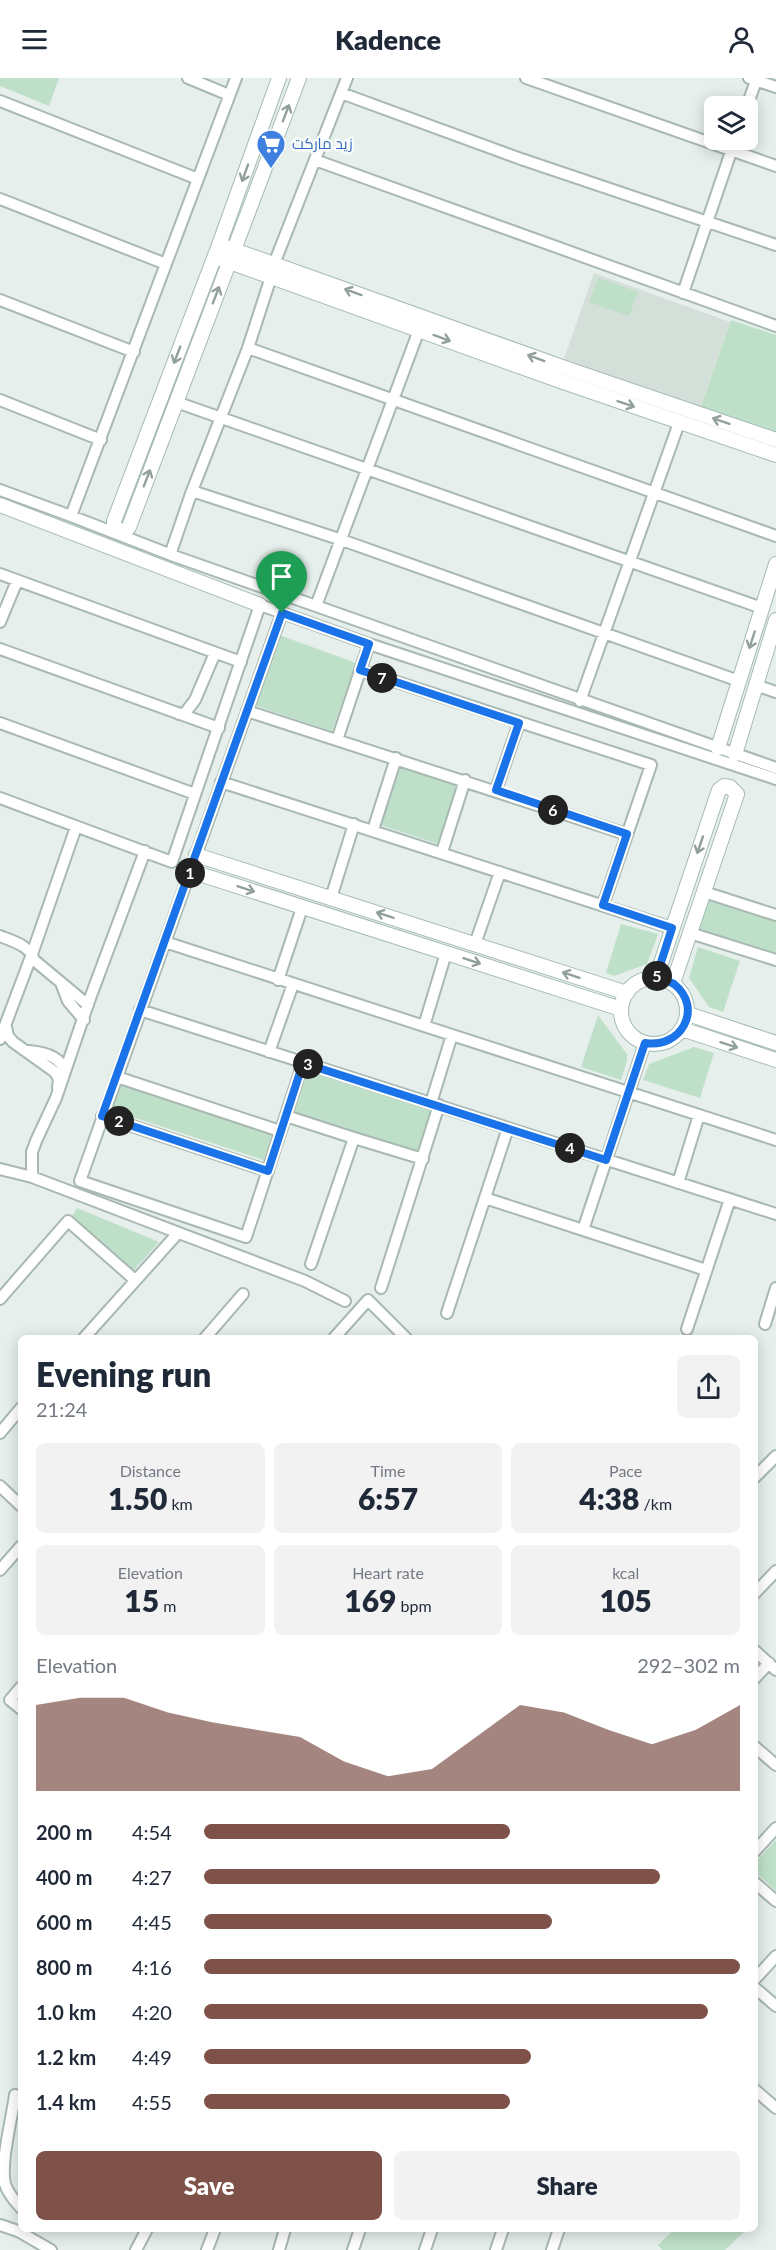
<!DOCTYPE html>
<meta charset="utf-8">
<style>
body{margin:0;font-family:Lato,Cairo,sans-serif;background:#f2f2f3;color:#1f2937;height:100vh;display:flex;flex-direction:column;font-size:22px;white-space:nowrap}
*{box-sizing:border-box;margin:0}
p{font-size:20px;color:#747a83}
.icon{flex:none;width:33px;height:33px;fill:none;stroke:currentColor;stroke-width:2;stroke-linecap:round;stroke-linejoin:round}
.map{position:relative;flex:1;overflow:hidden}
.sheet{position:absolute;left:18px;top:1257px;width:740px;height:897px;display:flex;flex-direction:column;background:#fff;border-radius:9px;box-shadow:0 3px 15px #0003}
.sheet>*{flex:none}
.buttons{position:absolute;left:704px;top:18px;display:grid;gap:12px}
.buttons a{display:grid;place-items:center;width:54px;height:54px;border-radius:9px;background:#fff;box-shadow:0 3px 15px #0003;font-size:30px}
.pin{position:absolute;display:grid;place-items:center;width:51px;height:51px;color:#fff;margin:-62px -26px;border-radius:50% 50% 50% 0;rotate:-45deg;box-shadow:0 0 6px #0007}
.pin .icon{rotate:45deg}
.km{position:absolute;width:30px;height:30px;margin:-15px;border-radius:50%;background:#222;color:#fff;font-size:16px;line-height:30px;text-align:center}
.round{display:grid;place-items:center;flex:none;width:63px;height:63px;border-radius:9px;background:#f2f2f3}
.headline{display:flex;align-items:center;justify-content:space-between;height:102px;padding:0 18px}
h1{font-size:33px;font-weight:800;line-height:45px}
.metrics{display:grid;grid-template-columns:repeat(3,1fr);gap:9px;height:102px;padding:6px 18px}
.metrics div{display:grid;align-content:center;border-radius:9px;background:#f2f2f3;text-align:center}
.metrics b{font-size:30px;font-weight:800}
.metrics small{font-size:16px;font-weight:400}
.metrics p{font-size:16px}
.chart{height:168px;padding:12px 18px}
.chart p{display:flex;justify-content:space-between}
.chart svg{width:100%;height:108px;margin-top:6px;fill:#7f5249;opacity:.7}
.primary-button{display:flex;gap:12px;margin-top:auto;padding:12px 18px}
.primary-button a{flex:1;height:69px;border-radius:9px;background:#7f5249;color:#fff;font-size:24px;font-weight:800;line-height:69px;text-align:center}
.primary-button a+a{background:#f2f2f3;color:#1f2937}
ul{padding:0 18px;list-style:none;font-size:20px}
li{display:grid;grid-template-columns:96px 72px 1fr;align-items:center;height:45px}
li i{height:15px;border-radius:8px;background:#7f5249}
header{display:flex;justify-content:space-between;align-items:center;height:78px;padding:0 18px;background:#fff;font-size:27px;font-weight:800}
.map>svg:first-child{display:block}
.built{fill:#d4dfda}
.green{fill:#bfe0c8}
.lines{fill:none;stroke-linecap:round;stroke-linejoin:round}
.street-casing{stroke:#a8b8b2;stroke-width:14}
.secondary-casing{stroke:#a4bbb3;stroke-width:16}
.street{stroke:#fff;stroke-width:10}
.secondary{stroke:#fff;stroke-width:14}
.oneway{stroke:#92a09c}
.route-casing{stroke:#fff;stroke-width:12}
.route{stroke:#1a73e8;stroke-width:8}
.labels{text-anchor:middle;stroke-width:5;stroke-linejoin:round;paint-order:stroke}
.shop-label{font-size:15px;fill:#366cbe;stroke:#f7fbf9;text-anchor:start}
</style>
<header><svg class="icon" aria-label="menu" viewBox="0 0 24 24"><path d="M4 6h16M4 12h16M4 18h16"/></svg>Kadence<svg class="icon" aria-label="person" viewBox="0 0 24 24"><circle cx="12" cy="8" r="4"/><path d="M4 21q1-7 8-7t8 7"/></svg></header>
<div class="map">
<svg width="776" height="2172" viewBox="0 0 776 2172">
<rect width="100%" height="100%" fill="#e6efeb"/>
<!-- built -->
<path class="built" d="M594,195l136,49 -30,86 -136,-49z"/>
<!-- green -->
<path class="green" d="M0,0h59l-10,28 -49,-20z
M598,200l40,14 -9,24 -40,-14z
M731,242l45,15v99l-76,-25z
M282,558l74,27 -24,68 -76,-25 22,-67z
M399,688l58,18 -19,60 -58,-19z
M708,821l68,21v35l-75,-24 -3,-2z
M621,846l37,10 -11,30 -33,12 -8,-3z
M698,869l42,14 -17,51 -14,-5 -20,-29z
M598,937l29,39v7l-6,19 -40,-13z
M694,969l20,6 -14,45 -57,-18 6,-16z
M308,992l124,40 -13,42 -125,-40z
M120,1005l153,49 -9,28 -153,-50z
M77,1130l82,34 -26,29 -62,-53z
M776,1762v51l-21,-19 -1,-8z
M675,2151h72l-22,21h-63l-4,-5z"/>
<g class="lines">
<!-- street casing -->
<g class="street-casing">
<path id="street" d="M188,0l41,17
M526,0l250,88
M749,0l27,9
M341,15l180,66 255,86
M0,23l198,78
M747,28l10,-28
M315,82l461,166
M0,121l166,65
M274,186l73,-186
M271,199l-23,71 -56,143 -21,61 3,4 602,212
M683,215l52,-153
M0,222l134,52
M248,270l528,188
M0,322l101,40
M176,324l586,206
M0,412l71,26
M192,413l147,48 400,142
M174,478l-103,-40 165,-438
M0,496l241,88
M316,528l103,-276
M282,535l-202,568 166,56 57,-174
M0,544l17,-41
M0,571l219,79
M360,592l291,95 -48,140
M755,607l21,7
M580,623l99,-278
M247,633l379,123
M179,636l6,-1 10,-13 20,-47
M0,645l195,71
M337,662l32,-96
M221,704l451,146
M496,712l23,-67
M0,720l172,64 88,-257 109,39 407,135
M373,752l23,-72
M442,774l23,-72
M704,814l72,23
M331,820l23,-74
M690,855l86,27
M0,858c12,5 31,10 34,24l54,45
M165,864l611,198
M475,866l25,-72
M278,902l24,-72
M61,905l7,18 16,19
M140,932l636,204
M424,948l22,-73
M6,949l2,9 5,6 42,30 4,7 -1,9
M0,961l32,-85 44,-127
M28,973c16,1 32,5 37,20
M269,974l24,-68
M117,999l163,54
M431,1025l21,-68
M102,1038l166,55
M286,1038l68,22 -43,126
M354,1060l69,21
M0,1091l32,8v-25l4,-11 20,-43 33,-97 56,-150
M32,1099l273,104 40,20
M678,1105l21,-68
M485,1120l98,32 62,-187
M583,1152l123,40
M381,1210l58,-183
M0,1221l68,-78 67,59
M447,1235l61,-185
M765,1246l11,-36
M687,1251l43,-130
M84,1260l94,-105
M205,1260l38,-44
M334,1260l34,-38 38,38
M0,1355l21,-25
M754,1400l22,-22
M0,1408l21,20
M0,1492l21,-24
M754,1516l22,-23
M754,1572l22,20
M754,1601l15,-16
M21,1609l-11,13 11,9
M754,1668l22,19
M754,1774l22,-24
M754,1804l22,19
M754,1902l22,-24
M754,1909l22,19
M754,2011l22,19
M15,2017c-3,23 -15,68 -10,89 3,10 10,17 16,24
M0,2147l18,6 33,19
M136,2172l11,-21
M207,2172l8,-21
M279,2172l6,-21
M353,2172l7,-21
M425,2172l7,-21
M496,2172l7,-21
M552,2172l7,-21"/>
</g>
<!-- secondary casing -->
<g class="secondary-casing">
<path id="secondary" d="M279,0l-60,167 -105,276v5l6,5 5,1 4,-5 170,-449
M226,169l342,122 208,71
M221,181l342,123 213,73
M0,427l260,100
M718,670l58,-184
M735,676l41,-134
M196,777l431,138
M190,793l431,138
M656,900l63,-188 5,-4 6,1 7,7 -64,189
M621 933a33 33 0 1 1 66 0a33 33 0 1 1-66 0Z
M688,936l88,29
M682,951l94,31"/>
</g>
<!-- street -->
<use href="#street" class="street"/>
<!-- secondary -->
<use href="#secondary" class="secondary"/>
</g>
<!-- one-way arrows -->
<defs><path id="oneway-shaft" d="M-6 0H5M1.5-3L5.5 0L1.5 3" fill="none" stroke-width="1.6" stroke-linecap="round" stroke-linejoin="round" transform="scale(1.5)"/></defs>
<g class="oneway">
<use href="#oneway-shaft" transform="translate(286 35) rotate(-69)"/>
<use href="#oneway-shaft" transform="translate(245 95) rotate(110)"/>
<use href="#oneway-shaft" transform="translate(353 214) rotate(-160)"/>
<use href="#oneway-shaft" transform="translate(216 217) rotate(-69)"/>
<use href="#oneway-shaft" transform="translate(442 260) rotate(20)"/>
<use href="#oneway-shaft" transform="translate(177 277) rotate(111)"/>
<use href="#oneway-shaft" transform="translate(536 280) rotate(-160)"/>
<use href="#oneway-shaft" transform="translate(626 326) rotate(19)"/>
<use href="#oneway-shaft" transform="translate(721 343) rotate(-161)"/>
<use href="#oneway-shaft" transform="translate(147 400) rotate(-69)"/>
<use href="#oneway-shaft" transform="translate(752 562) rotate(108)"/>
<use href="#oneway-shaft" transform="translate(700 767) rotate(109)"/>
<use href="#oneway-shaft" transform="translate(246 811) rotate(18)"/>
<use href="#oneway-shaft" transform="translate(385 837) rotate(-162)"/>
<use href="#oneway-shaft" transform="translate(472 883) rotate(18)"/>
<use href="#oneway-shaft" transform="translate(571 897) rotate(-162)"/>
<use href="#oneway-shaft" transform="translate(729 967) rotate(18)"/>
</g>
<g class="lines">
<!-- route casing -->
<g class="route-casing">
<path id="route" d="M282,535l87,31 -9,26 159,53 -23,67 131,44 -24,71 69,23 -16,50c5,2 13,3 18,6 30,24 7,65 -29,59l-39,117 -303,-97 -35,108 -166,-55z"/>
</g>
<!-- route -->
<use href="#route" class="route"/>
</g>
<!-- icons -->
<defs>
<g id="supermarket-pin" transform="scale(1.5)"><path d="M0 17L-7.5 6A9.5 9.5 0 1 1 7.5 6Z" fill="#3f7fe0" stroke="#f7fbf9"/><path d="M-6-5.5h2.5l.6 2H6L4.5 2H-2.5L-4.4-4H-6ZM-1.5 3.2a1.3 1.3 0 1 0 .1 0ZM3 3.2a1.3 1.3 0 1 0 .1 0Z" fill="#fff"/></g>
</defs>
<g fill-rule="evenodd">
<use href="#supermarket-pin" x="271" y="66"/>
</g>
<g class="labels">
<!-- shop labels -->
<g class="shop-label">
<text x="292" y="71">زيد ماركت</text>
</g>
</g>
</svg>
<div class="buttons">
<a><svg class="icon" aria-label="layers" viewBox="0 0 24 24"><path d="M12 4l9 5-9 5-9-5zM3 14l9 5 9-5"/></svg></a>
</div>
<div class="pin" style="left:282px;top:535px;background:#1e9e55"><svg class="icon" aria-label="arrive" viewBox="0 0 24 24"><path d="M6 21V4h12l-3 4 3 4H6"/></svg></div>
<b class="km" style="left:190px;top:795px">1</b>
<b class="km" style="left:119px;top:1043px">2</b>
<b class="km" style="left:308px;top:986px">3</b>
<b class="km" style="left:570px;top:1070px">4</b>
<b class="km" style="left:657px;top:898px">5</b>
<b class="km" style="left:553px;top:732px">6</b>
<b class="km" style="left:382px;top:600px">7</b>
<section class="sheet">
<div class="headline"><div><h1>Evening run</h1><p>21:24</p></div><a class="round"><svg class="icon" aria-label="share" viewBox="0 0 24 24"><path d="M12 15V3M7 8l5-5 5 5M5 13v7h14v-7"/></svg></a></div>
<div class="metrics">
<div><p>Distance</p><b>1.50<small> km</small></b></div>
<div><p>Time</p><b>6:57</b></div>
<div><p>Pace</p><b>4:38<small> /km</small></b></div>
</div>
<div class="metrics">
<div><p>Elevation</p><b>15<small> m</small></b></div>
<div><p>Heart rate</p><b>169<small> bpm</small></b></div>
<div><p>kcal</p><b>105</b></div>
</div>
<div class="chart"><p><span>Elevation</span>292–302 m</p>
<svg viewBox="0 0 160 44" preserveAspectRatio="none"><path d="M0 44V9L10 6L20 6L30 12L40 16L50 19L60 22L70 32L80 38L90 35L100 22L110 9L120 12L130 19L140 25L150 19L160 9V44z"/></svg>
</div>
<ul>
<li><b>200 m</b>4:54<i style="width:57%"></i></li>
<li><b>400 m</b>4:27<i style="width:85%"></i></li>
<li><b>600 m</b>4:45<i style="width:65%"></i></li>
<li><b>800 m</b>4:16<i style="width:100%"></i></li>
<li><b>1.0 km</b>4:20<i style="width:94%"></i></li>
<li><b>1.2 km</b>4:49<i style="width:61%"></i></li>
<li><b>1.4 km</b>4:55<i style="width:57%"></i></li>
</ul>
<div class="primary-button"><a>Save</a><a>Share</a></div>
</section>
</div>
